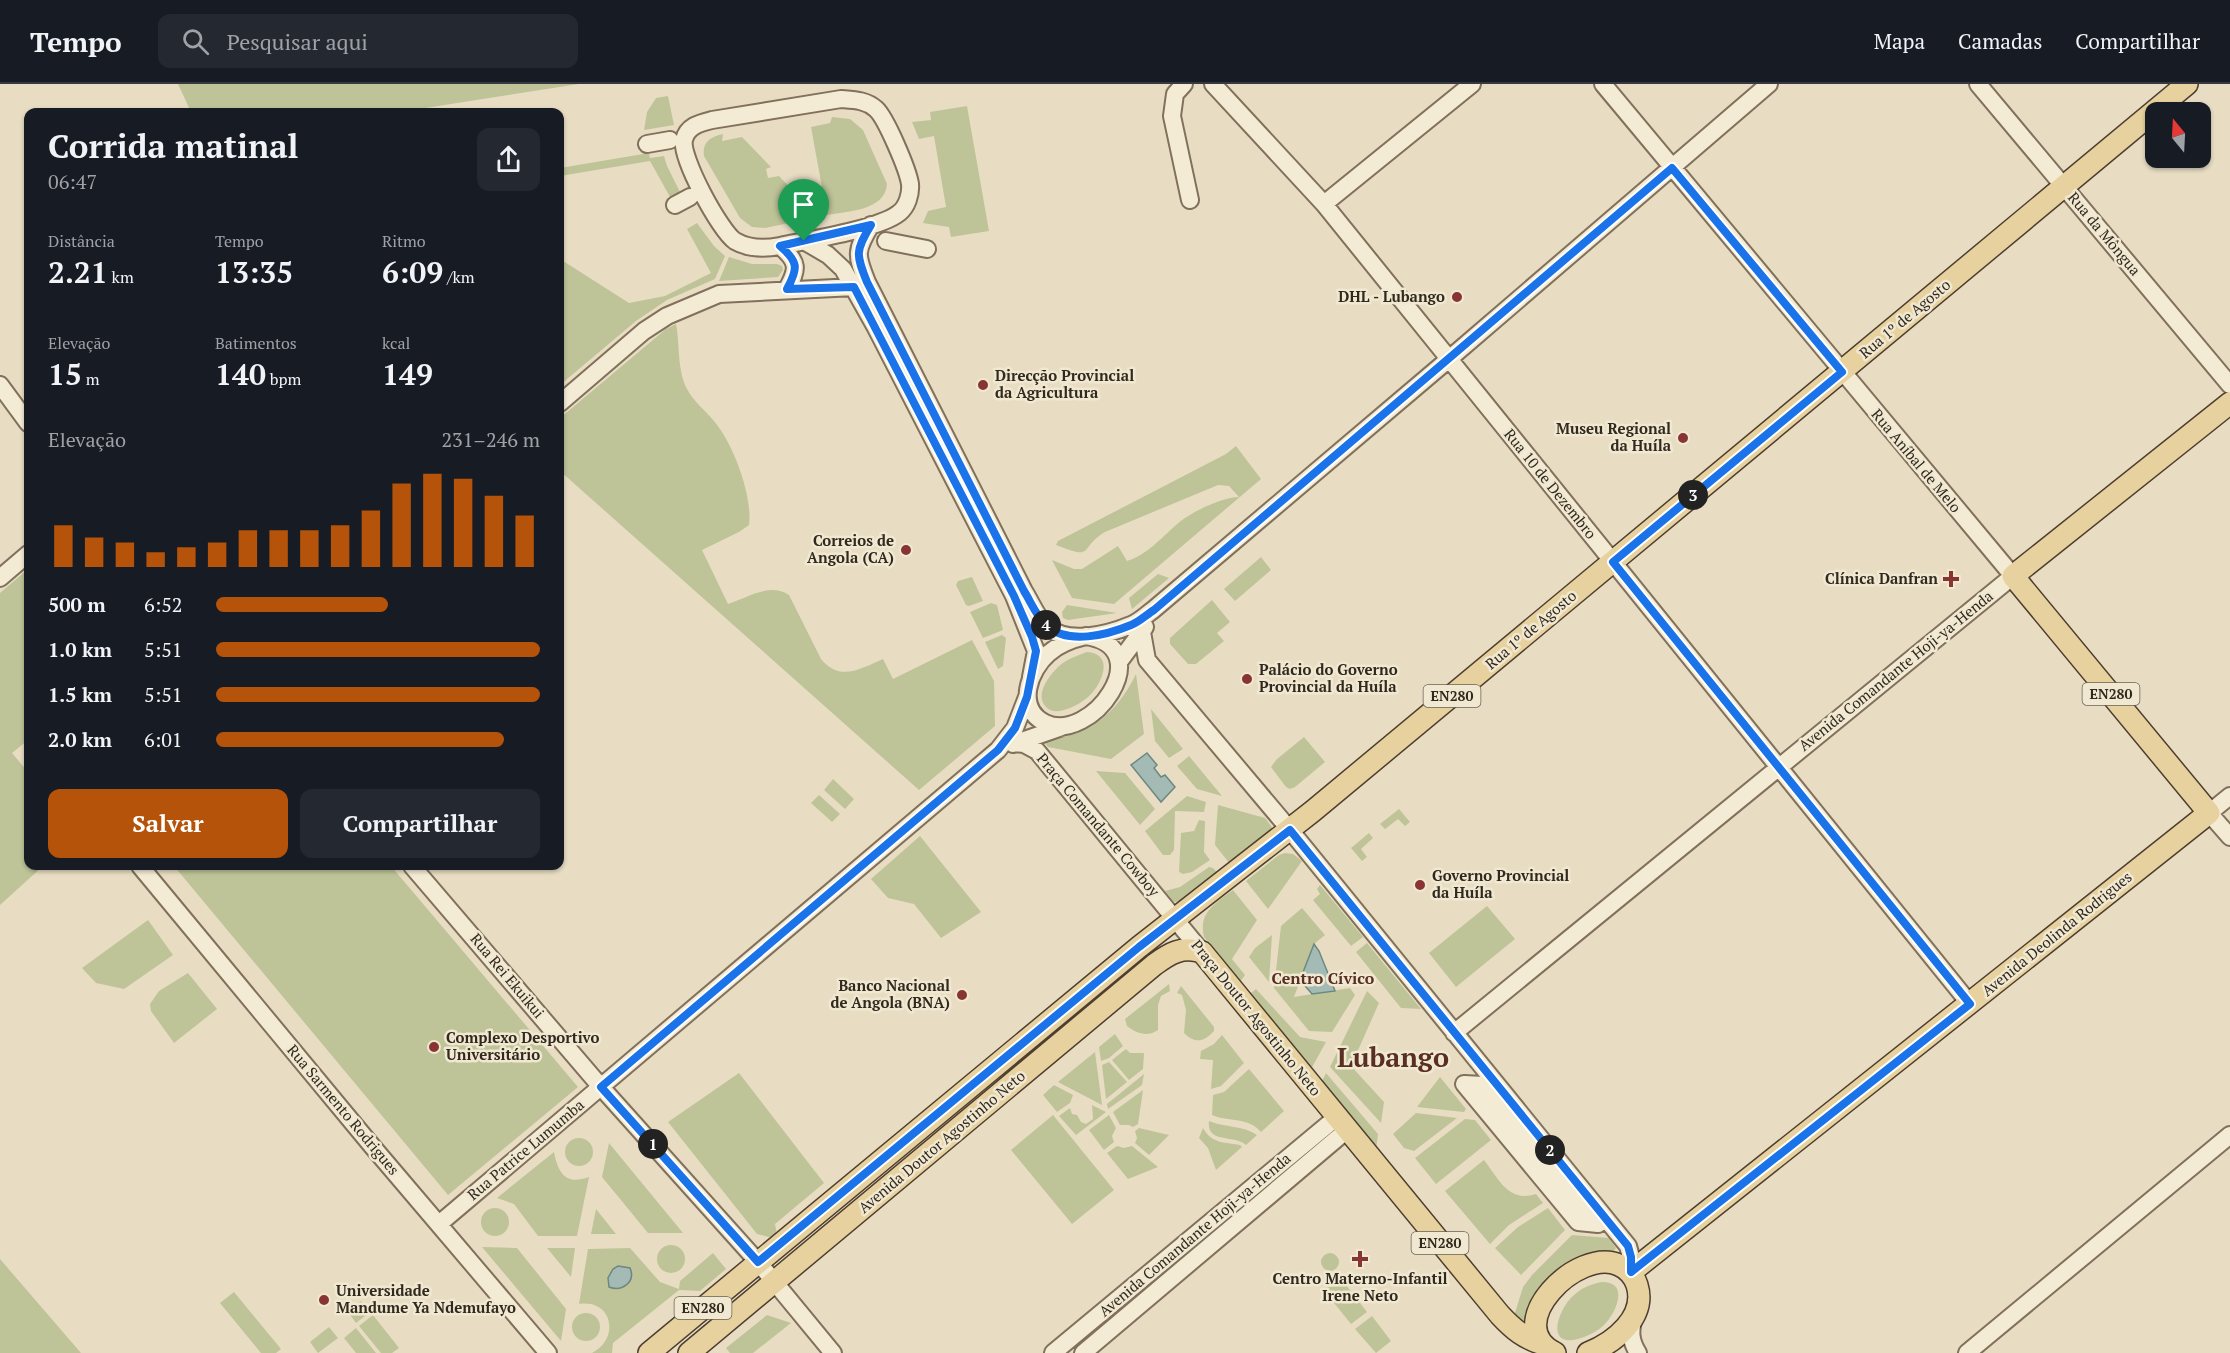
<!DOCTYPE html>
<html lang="pt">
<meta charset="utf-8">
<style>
body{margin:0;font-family:"PT Serif",serif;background:#242831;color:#f1f3f6;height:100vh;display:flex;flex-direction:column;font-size:22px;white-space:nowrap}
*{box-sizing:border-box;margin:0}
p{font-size:20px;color:#9ea1a6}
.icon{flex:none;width:33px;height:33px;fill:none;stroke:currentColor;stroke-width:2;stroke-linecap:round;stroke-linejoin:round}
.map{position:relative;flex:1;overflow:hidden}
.sheet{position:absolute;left:24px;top:24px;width:540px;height:762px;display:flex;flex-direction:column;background:#171b24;border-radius:12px;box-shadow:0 2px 4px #0004}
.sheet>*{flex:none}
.needle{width:39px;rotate:342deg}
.buttons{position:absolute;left:2145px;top:18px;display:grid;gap:12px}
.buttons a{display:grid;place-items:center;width:66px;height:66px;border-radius:12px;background:#171b24;box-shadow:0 2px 4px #0004;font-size:30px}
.pin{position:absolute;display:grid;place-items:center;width:51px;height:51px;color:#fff;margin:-62px -26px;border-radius:50% 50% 50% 0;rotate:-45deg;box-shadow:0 0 6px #0007}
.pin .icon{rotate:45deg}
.km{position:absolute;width:30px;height:30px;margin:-15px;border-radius:50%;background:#222;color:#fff;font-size:16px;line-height:30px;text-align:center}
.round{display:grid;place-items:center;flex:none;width:63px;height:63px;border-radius:12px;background:#242831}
.headline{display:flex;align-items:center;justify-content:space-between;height:102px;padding:0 24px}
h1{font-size:33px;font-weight:700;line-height:45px}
.metrics{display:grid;grid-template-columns:repeat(3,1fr);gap:9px;height:102px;padding:6px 24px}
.metrics div{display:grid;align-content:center}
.metrics b{font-size:30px;font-weight:700}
.metrics small{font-size:16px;font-weight:400}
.metrics p{font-size:16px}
.chart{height:168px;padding:12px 24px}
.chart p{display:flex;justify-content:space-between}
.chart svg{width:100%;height:108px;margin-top:6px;stroke:#b45309;stroke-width:6}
.primary-button{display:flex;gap:12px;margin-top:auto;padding:12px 24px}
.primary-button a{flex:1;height:69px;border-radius:12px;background:#b45309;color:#fff;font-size:24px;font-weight:700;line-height:69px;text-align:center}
.primary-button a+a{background:#242831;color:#f1f3f6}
ul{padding:0 24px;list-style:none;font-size:20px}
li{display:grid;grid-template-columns:96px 72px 1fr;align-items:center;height:45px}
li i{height:15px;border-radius:8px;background:#b45309}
header{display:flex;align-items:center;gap:36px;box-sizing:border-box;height:84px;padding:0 30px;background:#171b24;border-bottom:2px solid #363941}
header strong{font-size:28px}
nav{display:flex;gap:33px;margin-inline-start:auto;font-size:21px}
.search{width:420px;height:54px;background:#242831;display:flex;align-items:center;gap:15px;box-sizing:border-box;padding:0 21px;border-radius:12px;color:#9ea1a6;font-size:22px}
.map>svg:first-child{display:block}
.green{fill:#bec498}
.water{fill:#a4bbb5;stroke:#6d8882;stroke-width:1.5}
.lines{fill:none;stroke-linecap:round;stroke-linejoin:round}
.minor-casing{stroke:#80705c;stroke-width:20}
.major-casing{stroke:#4e3e30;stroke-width:24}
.minor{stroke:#f4ebd5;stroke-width:16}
.major{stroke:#e7d29f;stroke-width:21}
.route-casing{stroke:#fff;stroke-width:12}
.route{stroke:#1a73e8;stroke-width:8}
.poi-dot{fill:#873433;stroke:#f0e8d1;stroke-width:2}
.labels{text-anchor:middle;stroke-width:5;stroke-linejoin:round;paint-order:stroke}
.shield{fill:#f0e8d1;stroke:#6a6254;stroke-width:1.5}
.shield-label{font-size:14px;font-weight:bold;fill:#31281e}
.street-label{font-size:15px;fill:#31281e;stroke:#f0e8d1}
.poi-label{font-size:15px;font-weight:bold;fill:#31281e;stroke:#f0e8d1;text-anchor:end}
.neighbourhood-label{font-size:16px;font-weight:bold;fill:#592f23;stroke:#f0e8d1}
.town-label{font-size:27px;font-weight:bold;fill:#592f23;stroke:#f0e8d1}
</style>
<header>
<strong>Tempo</strong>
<div class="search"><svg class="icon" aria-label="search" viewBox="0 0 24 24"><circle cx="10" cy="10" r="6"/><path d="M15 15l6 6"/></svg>Pesquisar aqui</div>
<nav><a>Mapa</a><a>Camadas</a><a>Compartilhar</a></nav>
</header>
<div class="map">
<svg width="2230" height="1269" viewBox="0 0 2230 1269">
<rect width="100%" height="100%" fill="#e8ddc3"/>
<!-- green -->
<path class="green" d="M178,0h401l-179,28h-209z
M668,12l6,29 -30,5 3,-18 9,-14z
M967,22l22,125 -38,6 -2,-10 -26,-4 5,-12 18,-4 -12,-71 -15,3 -7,-17 19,-2 -1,-8z
M832,33l18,2 13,11 24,54c-2,27 -39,27 -60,31l-16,-88 19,-4z
M723,50l-1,7 20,-4 29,30 -5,2 2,9 11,-2 39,41 -53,11 -13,-1 -12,-9 -36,-62c-2,-14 6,-19 19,-22z
M649,69l1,5 14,-2 3,10 13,26 -10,5 -20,-36 -90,15v-8z
M697,139l17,23 11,10 -10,23 -48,21 -31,21 -76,64v-126l69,44 36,-7 46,-23 -24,-44z
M729,173l23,7h25l5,2 1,4 -5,7 -59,4z
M676,240c4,20 1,46 11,65 6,12 18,21 27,32 19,22 39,75 35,104l-10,7 -37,18 26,54c19,-6 42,-22 61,-9l32,64c19,23 39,10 62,0l10,20 79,-39 22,41 1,45 -76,64 -359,-319v-53l106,-89z
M1236,362l25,33 -147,125 -42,-6 -20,-38 22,9h8l36,-23 9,15c20,-6 34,-23 49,-36 13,-12 46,-28 63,-28l-10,-11 -11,-1 -113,47c-27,16 -9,29 -49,13l2,-4 168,-87z
M1261,473l10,13 -36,31 -11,-12z
M28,485v171l-16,13 16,19v94h15l-43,39v-312z
M1158,490l11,4 -37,31 -3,-11z
M972,493l11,24 -14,5 -3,-1 -10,-20 2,-4z
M1212,516l18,22 -13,11 7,8 -28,23h-8l-18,-20v-6z
M991,519l6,2 6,25 -20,8 -13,-26z
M1067,521l50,8 -49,7 -5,-2 -1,-6z
M1002,551l4,3 -3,28 -5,3 -13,-27z
M1087,568c29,2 14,34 1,45 -7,6 -16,11 -24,13 -7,2 -13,2 -18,-3 -12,-12 3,-31 12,-40 9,-8 18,-11 29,-15z
M1136,590l8,60 -33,25 -63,-12 -6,-8c46,-3 74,-24 94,-65z
M1151,625l32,40 -14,9 -14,-17z
M1304,653l21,25 -30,25 -5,2 -4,-2 -15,-20 6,-8z
M1189,672l33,40 -25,-7 -20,-23z
M1096,687l29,2 30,36 -15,16z
M833,695l21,20 -9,10 -21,-19z
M819,711l21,19 -8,8 -21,-19z
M1187,712l19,6 -2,10 -29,-1 -1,39 -4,5h-7l-18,-24z
M1218,721l47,13 9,12 -44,34 -15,-19z
M1399,725l11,13 -5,4 -7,-7 -13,10 -5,-5z
M1199,736l6,1 -1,31 6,8 -18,12 -9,2 -4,-2 2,-39 13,-2z
M1369,749l4,5 -12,11 6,8 -5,4 -11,-13z
M920,752l61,76 -40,26 -27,-34 -26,-6 -17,-19z
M1285,769l8,1 9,7 -34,48 -22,-28 33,-26z
M174,782h217l187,221 -130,108z
M1209,783l4,1 5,5 -36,28 -8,1 -9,-11 15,-4z
M1320,801l43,52 -12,9 -38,-46 7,-6 -3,-5z
M1233,806l24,30 -25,39 13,16 -5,7 -36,-45c-6,-25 12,-34 29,-47z
M1487,822l28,33 -59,48 -27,-34z
M1302,824l23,27 -11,9 -20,53 56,-9 5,7 -23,37 -23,-1 -35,-43 7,-62z
M148,836l25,35 -49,34 -28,-6 -14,-15z
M1272,851l-3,47 -20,-25 6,-9z
M1367,859l54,66 -20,-1 -45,-56z
M188,889l29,36 -43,34 -23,-32 -1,-7 9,-13z
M1169,900l1,7 -9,5 -3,9v25c-10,7 -21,4 -31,-4l-2,-7z
M1181,902l33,41v4c-10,11 -19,13 -30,2l2,-23 -4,-15 -5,-2z
M1256,905l44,48 26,5 -16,29 -60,-77z
M1367,907l12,12 -28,63 33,36 -3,21 -51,-56z
M1115,950l8,12 -14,12 -8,3 -2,-14z
M1222,951l22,28 -23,23 -10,3 2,-29 -13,-1 1,-8 13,-7z
M1126,965l4,4h14l-1,16 -14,11 -17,-20z
M1095,968l7,53 -44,-23z
M1109,978l18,20 -21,17 -4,-34z
M1249,985l35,42 -23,21c-12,-15 -33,-10 -49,-17l1,-20 11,-3z
M739,989l85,110 -49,41 2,11 -4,3 -16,-4 -89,-112z
M1326,989l52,61 -2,17 -55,-68z
M1144,990l-2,11 -34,24 -1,-5z
M1440,993l26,32 -2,3 -47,-5z
M1054,1001l19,10 -3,8 -13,9 -14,-17z
M1143,1006l-5,34 -5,3 -4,-2h-9l-7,-13z
M1092,1021l14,7 -30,23 -17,-19 11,-8 2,6 5,1 4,7 5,2 7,-5z
M1416,1029l41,5 -43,33 -10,-3 -11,-14z
M1053,1031l61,75 -42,34 -61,-74z
M1109,1031l7,13 -4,8 2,6 -10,8 -15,-20z
M1465,1035l10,1 16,20 -55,44 -21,-26z
M1209,1037c17,7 33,4 48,14l-11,10c-11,-11 -40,-1 -37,-24z
M1139,1044l30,7 -20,20 -14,-12 2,-5 -2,-7z
M1203,1044c9,16 21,14 37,17l2,2 -26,23 -8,-22 -9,-10z
M565 1068a14 14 0 1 1 28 0a14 14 0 1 1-28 0Z
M609,1059l74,90h-35l-46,-56z
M1117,1062l7,2 8,-2 26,21 -30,12 -21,-26z
M554,1068c4,20 11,34 35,25l-12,59h-39l-24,-32 -17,-6z
M1484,1076c15,19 24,43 52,34l7,9 -34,22 -19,19 -45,-53z
M481 1138a14 14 0 1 1 28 0a14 14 0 1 1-28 0Z
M1548,1124l17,22 -44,45 -26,-27 23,-21z
M596,1125l20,25h-25z
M1572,1151l37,3 7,10 -2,3c-36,-1 -68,20 -84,52 -3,8 -4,16 -8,22l-8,-9 9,-29 9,-12z
M657 1175a14 14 0 1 1 28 0a14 14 0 1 1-28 0Z
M482,1163l35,1 49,61 -5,32z
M547,1164h28l-4,29z
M630,1164l30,34 19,7 1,-8 33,-28 13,16 -26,22 -21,-1 -66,53 -1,10h-20c28,-14 21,-54 -13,-49l9,-55z
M1321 1178a9 9 0 1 1 18 0a9 9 0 1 1-18 0Z
M0,1175l81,94h-81z
M1602,1198c29,0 13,33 1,44 -7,6 -17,11 -25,13 -34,9 -19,-31 -5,-43 8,-8 18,-12 29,-14z
M1346,1201l21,27 -16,12 -29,-36z
M234,1208l47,57 -5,4h-15l-41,-50z
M361,1217l9,11 -14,11 -8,-11z
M572 1243a14 14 0 1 1 28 0a14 14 0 1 1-28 0Z
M373,1231l26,33 -7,5h-11l-22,-27z
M767,1231l24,8 -38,30h-23l-4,-5z
M1372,1232l19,25 -15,12 -21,-24z
M329,1243l9,11 -20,15 -8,-11z
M356,1244l20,25h-20l-12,-15z"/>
<!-- water -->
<path class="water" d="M1147,669l10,12 -3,3 7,9 4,-2 10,12 -14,15 -30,-37z
M1314,860l5,7 16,40 -23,3 -12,-14z
M618,1182l12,2c6,14 -8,24 -21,19l-1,-9 5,-9z"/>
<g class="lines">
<!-- minor casing -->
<g class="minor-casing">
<path id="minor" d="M1184,0l-9,10 -3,22 18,84
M1213,0l111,120 646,800
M1978,0l252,301
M841,15c13,1 25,1 35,10 10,9 32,61 34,75 1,10 -3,23 -11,29 -20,16 -90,27 -119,33 -15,3 -31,3 -45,-5 -15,-10 -55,-84 -51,-101 3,-14 16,-17 28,-20z
M647,60l23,-4
M1324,120l148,-120
M675,121l15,-8
M871,141c-16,26 -15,30 -4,57l157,309c7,11 12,25 22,35 21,19 61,9 85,-1 8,-3 15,-10 22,-15l296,-251 320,-275
M804,157l24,14 15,14 32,57 139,270 22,55 -5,26
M886,157l41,8
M780,162c19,16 18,23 7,43
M0,301l28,38
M560,319l84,-72 23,-15 52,-22 135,-7
M0,494l28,-24
M1142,548l5,28 143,170 338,416 3,11v15
M1086,552c75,12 5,109 -41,87 -30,-15 -16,-53 4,-70 10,-9 24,-14 37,-17z
M1119,578l26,-35
M1014,659l10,1 13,7 165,201
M1013,660l49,-17
M2230,712l-21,17 21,24
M140,782l232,280 176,207
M412,782l189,221 157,175 75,91
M1454,949l559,-457 -410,-492
M1464,1000l19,1 115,139 -20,-2z
M439,1140l559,-474 17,-22 12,-31
M1634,1233c-4,14 -4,23 4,36
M1053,1269l284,-236
M1083,1269l264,-223
M1967,1269l263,-218"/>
</g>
<!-- major casing -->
<g class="major-casing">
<path id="major" d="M1631,1188l578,-459 -196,-237 217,-173
M649,1269l490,-406 174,-136 874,-727
M689,1269l465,-388c16,-12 28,-19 48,-13l298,363c14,15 24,23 43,29
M1555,1269c-56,-28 23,-107 64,-88 9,4 15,11 18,20 10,32 -23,58 -49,68"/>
</g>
<!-- minor -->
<use href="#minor" class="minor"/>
<!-- major -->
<use href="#major" class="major"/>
</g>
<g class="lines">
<!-- route casing -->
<g class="route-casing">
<path id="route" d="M1672,84l170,204 -229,190 357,442 -339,268v-15l-3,-11 -338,-416 -151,117 -381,315 -157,-175 397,-337 17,-22 12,-31 9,-46 -4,-14 -18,-41 -160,-309 -67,2c11,-20 12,-27 -7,-43l91,-21c-16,26 -15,30 -4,57l157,309c7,11 12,25 23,35 21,19 60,9 84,-1 8,-3 15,-10 23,-15z"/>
</g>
<!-- route -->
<use href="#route" class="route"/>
</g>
<!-- markers -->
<g class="poi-dot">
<circle cx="1457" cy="213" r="6"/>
<circle cx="983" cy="301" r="6"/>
<circle cx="1683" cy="354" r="6"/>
<circle cx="906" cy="466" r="6"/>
<path d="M1948 486h6v6h6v6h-6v6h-6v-6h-6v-6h6z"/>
<circle cx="1247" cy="595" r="6"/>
<circle cx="1420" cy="801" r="6"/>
<circle cx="962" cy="911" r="6"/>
<circle cx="434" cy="963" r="6"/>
<path d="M1357 1166h6v6h6v6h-6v6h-6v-6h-6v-6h6z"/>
<circle cx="324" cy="1216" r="6"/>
</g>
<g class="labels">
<!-- shield labels -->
<g class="shield">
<rect x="2082.5" y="599" width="57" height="22" rx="4.5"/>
<rect x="1423.5" y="601" width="57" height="22" rx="4.5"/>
<rect x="1411.5" y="1148" width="57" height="22" rx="4.5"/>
<rect x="674.5" y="1213" width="57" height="22" rx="4.5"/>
</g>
<g class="shield-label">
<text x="2111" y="615">EN280</text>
<text x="1452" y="617">EN280</text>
<text x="1440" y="1164">EN280</text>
<text x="703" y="1229">EN280</text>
</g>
<!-- street labels -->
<g class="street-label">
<text transform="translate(2104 150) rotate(50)" y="5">Rua da Môngua</text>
<text transform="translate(1905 235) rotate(-40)" y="5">Rua 1º de Agosto</text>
<text transform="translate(1916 377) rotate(50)" y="5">Rua Aníbal de Melo</text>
<text transform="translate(1550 400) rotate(51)" y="5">Rua 10 de Dezembro</text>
<text transform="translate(1531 546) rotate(-40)" y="5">Rua 1º de Agosto</text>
<text transform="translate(1896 587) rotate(-39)" y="5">Avenida Comandante Hoji-ya-Henda</text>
<text transform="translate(1098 741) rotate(50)" y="5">Praça Comandante Cowboy</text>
<text transform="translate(2057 850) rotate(-39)" y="5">Avenida Deolinda Rodrigues</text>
<text transform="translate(507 892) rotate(50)" y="5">Rua Rei Ekuikui</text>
<text transform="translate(1256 934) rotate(51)" y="5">Praça Doutor Agostinho Neto</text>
<text transform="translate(343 1026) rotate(50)" y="5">Rua Sarmento Rodrigues</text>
<text transform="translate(942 1058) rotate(-40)" y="5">Avenida Doutor Agostinho Neto</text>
<text transform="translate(526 1066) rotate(-40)" y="5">Rua Patrice Lumumba</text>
<text transform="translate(1195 1151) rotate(-40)" y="5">Avenida Comandante Hoji-ya-Henda</text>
</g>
<!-- poi labels -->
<g class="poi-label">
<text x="1445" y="218">DHL - Lubango</text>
<text x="995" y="297" text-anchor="start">Direcção Provincial<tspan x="995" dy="17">da Agricultura</tspan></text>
<text x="1671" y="350">Museu Regional<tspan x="1671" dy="17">da Huíla</tspan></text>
<text x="894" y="462">Correios de<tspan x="894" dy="17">Angola (CA)</tspan></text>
<text x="1938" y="500">Clínica Danfran</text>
<text x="1259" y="591" text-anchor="start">Palácio do Governo<tspan x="1259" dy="17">Provincial da Huíla</tspan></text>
<text x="1432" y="797" text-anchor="start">Governo Provincial<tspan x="1432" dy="17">da Huíla</tspan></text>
<text x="950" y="907">Banco Nacional<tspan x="950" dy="17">de Angola (BNA)</tspan></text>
<text x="446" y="959" text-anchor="start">Complexo Desportivo<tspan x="446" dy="17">Universitário</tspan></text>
<text x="1360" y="1200" text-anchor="middle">Centro Materno-Infantil<tspan x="1360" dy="17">Irene Neto</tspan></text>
<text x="336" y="1212" text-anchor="start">Universidade<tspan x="336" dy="17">Mandume Ya Ndemufayo</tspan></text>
</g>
<!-- neighbourhood labels -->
<g class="neighbourhood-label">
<text x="1323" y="900">Centro Cívico</text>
</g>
<!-- town labels -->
<g class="town-label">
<text x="1393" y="983">Lubango</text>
</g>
</g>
</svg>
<div class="buttons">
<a><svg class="needle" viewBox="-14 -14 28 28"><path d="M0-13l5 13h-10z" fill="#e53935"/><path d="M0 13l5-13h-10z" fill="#9ea1a6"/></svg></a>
</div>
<div class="pin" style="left:804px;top:157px;background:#1e9e55"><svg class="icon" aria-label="arrive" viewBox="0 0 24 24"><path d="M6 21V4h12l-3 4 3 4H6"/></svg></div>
<b class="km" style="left:653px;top:1060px">1</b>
<b class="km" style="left:1550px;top:1066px">2</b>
<b class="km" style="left:1693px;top:411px">3</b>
<b class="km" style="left:1046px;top:541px">4</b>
<section class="sheet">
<div class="headline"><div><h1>Corrida matinal</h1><p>06:47</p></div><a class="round"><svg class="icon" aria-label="share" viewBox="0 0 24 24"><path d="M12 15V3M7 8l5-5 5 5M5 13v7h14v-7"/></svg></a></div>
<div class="metrics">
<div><p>Distância</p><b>2.21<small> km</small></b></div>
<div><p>Tempo</p><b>13:35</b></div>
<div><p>Ritmo</p><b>6:09<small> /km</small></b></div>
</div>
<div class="metrics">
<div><p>Elevação</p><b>15<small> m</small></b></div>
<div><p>Batimentos</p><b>140<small> bpm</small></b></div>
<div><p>kcal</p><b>149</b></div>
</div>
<div class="chart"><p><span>Elevação</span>231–246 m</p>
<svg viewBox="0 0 160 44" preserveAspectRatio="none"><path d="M5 44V27M15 44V32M25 44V34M35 44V38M45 44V36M55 44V34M65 44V29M75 44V29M85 44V29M95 44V27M105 44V21M115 44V10M125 44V6M135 44V8M145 44V15M155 44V23"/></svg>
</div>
<ul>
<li><b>500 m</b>6:52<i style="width:53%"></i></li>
<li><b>1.0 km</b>5:51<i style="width:100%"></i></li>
<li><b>1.5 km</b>5:51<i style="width:100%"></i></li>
<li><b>2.0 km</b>6:01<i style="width:89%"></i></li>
</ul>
<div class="primary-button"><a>Salvar</a><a>Compartilhar</a></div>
</section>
</div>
